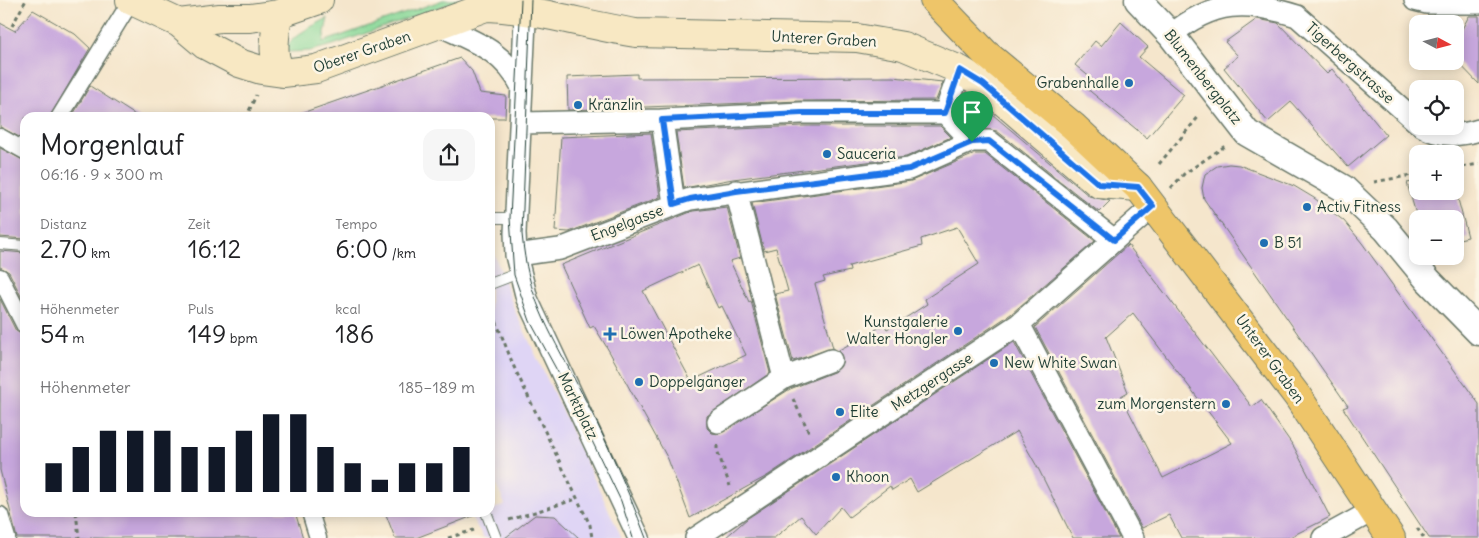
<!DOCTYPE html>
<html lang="de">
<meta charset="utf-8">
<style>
body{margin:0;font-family:Delius,sans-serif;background:#f6f6f6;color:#202124;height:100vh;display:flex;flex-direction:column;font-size:19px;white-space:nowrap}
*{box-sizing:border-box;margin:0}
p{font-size:16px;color:#757577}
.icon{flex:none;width:28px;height:28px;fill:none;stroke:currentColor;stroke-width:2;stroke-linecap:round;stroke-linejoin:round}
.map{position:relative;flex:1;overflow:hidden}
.panel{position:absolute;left:20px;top:112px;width:475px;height:405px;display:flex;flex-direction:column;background:#fff;border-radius:15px;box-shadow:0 2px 12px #0003}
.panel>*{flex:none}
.needle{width:32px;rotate:97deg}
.fabs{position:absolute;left:1409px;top:15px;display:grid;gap:10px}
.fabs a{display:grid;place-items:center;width:55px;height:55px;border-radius:10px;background:#fff;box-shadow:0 2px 12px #0003;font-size:25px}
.pin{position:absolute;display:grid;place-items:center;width:42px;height:42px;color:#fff;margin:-51px -21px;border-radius:50% 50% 50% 0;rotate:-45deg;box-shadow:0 0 5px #0007}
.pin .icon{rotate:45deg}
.round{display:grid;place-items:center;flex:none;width:52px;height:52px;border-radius:15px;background:#f6f6f6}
.overview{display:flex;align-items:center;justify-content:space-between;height:85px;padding:0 20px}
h1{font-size:28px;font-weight:600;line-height:38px}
.metrics{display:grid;grid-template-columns:repeat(3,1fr);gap:8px;height:85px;padding:5px 20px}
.metrics div{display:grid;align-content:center}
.metrics b{font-size:25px;font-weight:600}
.metrics small{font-size:14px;font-weight:400}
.metrics p{font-size:14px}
.chart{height:140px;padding:10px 20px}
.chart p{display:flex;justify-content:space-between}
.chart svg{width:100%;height:90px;margin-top:5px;stroke:#111827;stroke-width:6}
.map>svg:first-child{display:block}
.built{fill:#dfd5f5}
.green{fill:#87d797;stroke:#538a66}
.building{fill:#c7a7dd;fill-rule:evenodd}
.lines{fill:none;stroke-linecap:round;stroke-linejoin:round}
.service-casing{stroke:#6a7869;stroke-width:12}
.pedestrian-casing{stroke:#6a7869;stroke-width:19}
.minor-casing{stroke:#6a7869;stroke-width:24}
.tertiary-casing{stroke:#6a7869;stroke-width:29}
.secondary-casing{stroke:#6a7869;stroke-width:30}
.primary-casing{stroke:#6a7869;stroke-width:30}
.path{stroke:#6a7869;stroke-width:3;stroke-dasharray:4 4;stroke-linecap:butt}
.service{stroke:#fff;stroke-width:10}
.pedestrian{stroke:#fff;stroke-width:16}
.minor{stroke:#fff;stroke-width:21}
.tertiary{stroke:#fff;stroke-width:26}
.secondary{stroke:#f8e8c3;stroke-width:28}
.primary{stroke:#eec569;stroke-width:28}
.tram{stroke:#1f3d34;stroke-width:1}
.route-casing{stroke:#fff;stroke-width:10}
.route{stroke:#1a73e8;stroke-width:6}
.poi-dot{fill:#1f6fb2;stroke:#fcf5e5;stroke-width:2}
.labels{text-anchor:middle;stroke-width:5;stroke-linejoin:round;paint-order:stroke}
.street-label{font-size:15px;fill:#1f3d34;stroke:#fcf5e5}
.poi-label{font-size:15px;fill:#1f3d34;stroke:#fcf5e5;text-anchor:start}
</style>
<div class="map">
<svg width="1479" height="538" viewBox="0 0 1479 538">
<rect width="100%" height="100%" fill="#fcf5e5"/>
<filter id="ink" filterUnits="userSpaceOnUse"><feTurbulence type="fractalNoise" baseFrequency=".02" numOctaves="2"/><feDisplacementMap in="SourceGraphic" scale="10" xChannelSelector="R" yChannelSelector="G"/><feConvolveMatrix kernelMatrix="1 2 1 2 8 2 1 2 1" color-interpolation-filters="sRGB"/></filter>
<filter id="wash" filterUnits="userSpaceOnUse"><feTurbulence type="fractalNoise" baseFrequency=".0096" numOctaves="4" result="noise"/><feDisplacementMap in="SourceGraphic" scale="20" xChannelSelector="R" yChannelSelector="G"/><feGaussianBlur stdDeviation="1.12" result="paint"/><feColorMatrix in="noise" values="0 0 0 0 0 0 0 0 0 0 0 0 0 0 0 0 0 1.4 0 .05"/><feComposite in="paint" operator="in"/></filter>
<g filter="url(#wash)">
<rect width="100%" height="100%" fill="#f5e6cc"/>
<!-- built -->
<path class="built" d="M493,251l22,60 107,227h-138l-13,-21 34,-12 -15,-34v-219z"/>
<!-- green -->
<path class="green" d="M443,0h17l-127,45 -23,6 -22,1 -2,-4c9,-15 27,-22 42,-30l-5,24z"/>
<g id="blocks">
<!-- building -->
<path class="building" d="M33,10l42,24 15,14 -41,70h-24v22l-25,-13v-104l15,8z
M1469,16h10v68l-24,-25v-17z
M1257,19l21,4 49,51 5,-5 54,66 -38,32 -57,-65 -23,20 -44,-54 14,-12 -13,-14z
M1121,22l27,25 -9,10 45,38 -37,43 -62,-51 7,-8 -17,-14 20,-24 6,5z
M460,58l12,13 8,22 26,3 -1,22h-205l-1,-4z
M637,74v4l256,-1 50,5 -7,18 -136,1 -232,9 -1,-33z
M90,86l50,32h-69z
M966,92l123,104 21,5 -11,11 -102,-81 -20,-3 -18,-18z
M801,126h139l11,11 -45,20 -173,22 -49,9 -8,-56z
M651,133l9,64 -91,35 -14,-1 6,-94z
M0,148l25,13v78l-25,-2z
M975,154h10l110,87 -84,73 -244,162 -77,42 -22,-59 -59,-108 -15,-25 -4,2 -29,-63 132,-54 34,-4 13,51 -10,3 19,41 2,-1 19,72 -63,43v12l5,5 7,1 71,-45 46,-18 7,-10 -4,-11 45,-25 3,4 20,-12 20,-13 -2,-5 54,-35 -22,-37 -36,12 1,7 -73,20 1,5 -27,6 2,4 -10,3 18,64 -40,13 -18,-67 13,-3 -12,-43 -12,3 -12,-48 159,-22zM698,265l20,43 4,-2 24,49 -55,26 -48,-90z
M1229,164l10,1 55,21 20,12 30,23 18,22 117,161v134h-50l-86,-130 5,-2 -144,-207 -2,-11 3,-14 12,-8z
M1418,181v10h37v-3l13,49 -13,3v-21h-37v2l-11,-38z
M1128,245l124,162 9,-7 33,47 36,70 -42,21h-107l-12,-23 -27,13 -107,-201zM1133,313l99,130 -69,35 -42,-82 7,-4 -22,-55z
M0,251l25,2v51l-16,-32 -9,-5z
M0,299l16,32 9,5v176h270l8,26h-286l-17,-68z
M1014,342l105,196h-46l-34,-68 -22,-39 -100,61 -7,-13 -18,11 -2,-4 -41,31 -8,-10 -25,27 -15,-18 -27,22h-49l23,-20z
M385,512h93v2l-62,24h-21z
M535,515l20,1 24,22h-74z"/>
</g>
</g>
<g filter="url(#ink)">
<use href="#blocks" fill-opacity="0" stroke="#6a7869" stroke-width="1"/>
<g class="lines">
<!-- service casing -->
<g class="service-casing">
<path id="service" d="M490,218h26
M0,244l25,2
M490,284l29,-11
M486,512l10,26"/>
</g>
<!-- pedestrian casing -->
<g class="pedestrian-casing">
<path id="pedestrian" d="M59,118l72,-117
M0,137l25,14
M0,277l25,49
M310,512l8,26
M0,515l7,23"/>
</g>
<!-- minor casing -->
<g class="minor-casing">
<path id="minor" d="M526,0l-11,233 1,22 11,44 112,239
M1415,0l12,3h52
M439,25c35,17 63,24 83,62
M1171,35c42,-35 76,-35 126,-19l121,107
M945,113l15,-43
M662,120l12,84
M522,123l140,-3 139,-7h144l27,28h17l125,99
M1422,126c17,11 38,10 57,4
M736,191l48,187 47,-18
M516,255l44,-6 130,-50 219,-30 63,-28
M1019,324l114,214
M718,422l66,-44
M696,538l323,-214 134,-118
M1323,538l51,-28"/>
</g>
<!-- tertiary casing -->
<g class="tertiary-casing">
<path id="tertiary" d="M1138,0l33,35 76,98 96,55 43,41 42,51 51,52"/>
</g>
<!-- secondary casing -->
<g class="secondary-casing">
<path id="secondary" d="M130,0l49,23 26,22 34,18 22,7 22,3 33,-4 189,-69
M489,7c52,3 96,18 147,26l221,5 46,8 57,24 23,14 116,100 39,3
M278,14c-2,19 -9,44 5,59
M179,23l41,-5h30l28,-4 41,-14"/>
</g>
<!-- primary casing -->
<g class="primary-casing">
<path id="primary" d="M934,0l51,53 88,73 65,61 160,210 93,141"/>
</g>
<!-- path -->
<path class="path" d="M12,26l14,-26
M246,118l10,-23
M1159,164l41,-49
M1455,168l24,-4
M1374,182l44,-8
M1171,188l13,-14 41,-28
M490,306l24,61 76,158 2,13
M793,399l17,35
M717,445v5l13,36
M76,512l3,26
M509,520l68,-21
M1417,528l7,10
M448,538l26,-8"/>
<!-- service -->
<use href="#service" class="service"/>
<!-- pedestrian -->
<use href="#pedestrian" class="pedestrian"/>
<!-- minor -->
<use href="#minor" class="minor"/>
<!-- tertiary -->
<use href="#tertiary" class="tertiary"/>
<!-- secondary -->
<use href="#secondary" class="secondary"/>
<!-- primary -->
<use href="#primary" class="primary"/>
<!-- tram -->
<path class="tram" d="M521,0l-11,218 4,57 16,46 36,66 55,114 12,37
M531,0l-9,234c6,64 25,92 54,148 27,50 50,103 70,156"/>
</g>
</g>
<g class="lines" filter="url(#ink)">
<!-- route casing -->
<g class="route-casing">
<path id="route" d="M960,70l23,14 116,100 39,3 15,19 -39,34 -125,-99 -17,1 -63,27 -173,22 -46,8 -16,5 -12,-84 139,-7h144z"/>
</g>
<!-- route -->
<use href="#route" class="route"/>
</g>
<!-- markers -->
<g class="poi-dot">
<circle cx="1129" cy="83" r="5"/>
<circle cx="578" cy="105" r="5"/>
<circle cx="827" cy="154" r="5"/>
<circle cx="1307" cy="207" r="5"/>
<circle cx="1264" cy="243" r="5"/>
<circle cx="958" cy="331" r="5"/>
<path d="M607.5 326.5h5v5h5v5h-5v5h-5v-5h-5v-5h5z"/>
<circle cx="994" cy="363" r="5"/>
<circle cx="639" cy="382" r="5"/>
<circle cx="1226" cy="404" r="5"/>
<circle cx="840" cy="412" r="5"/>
<circle cx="836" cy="477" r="5"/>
</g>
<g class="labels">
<!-- street labels -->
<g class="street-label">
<text transform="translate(824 39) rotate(3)" y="5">Unterer Graben</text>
<text transform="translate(362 52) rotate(-19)" y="5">Oberer Graben</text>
<text transform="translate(1350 63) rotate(42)" y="5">Tigerbergstrasse</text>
<text transform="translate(1203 77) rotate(52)" y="5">Blumenbergplatz</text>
<text transform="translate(627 223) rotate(-21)" y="5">Engelgasse</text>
<text transform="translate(1270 359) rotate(54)" y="5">Unterer Graben</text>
<text transform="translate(932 382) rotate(-33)" y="5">Metzgergasse</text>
<text transform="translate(578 406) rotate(64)" y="5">Marktplatz</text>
</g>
<!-- poi labels -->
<g class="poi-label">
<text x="1119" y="88" text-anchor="end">Grabenhalle</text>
<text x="588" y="110">Kränzlin</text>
<text x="837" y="159">Sauceria</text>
<text x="1317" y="212">Activ Fitness</text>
<text x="1274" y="248">B 51</text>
<text x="948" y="327" text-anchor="end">Kunstgalerie<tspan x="948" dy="17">Walter Hongler</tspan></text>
<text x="620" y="339">Löwen Apotheke</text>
<text x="1004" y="368">New White Swan</text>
<text x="649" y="387">Doppelgänger</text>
<text x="1216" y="409" text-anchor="end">zum Morgenstern</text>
<text x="850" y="417">Elite</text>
<text x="846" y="482">Khoon</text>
</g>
</g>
</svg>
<div class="fabs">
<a><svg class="needle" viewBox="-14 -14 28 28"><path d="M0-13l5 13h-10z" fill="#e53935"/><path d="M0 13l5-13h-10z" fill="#757577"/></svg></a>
<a><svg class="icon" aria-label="locate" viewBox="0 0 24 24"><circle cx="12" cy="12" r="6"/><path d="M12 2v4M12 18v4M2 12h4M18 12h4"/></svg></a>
<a>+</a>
<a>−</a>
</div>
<div class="pin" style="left:972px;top:142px;background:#1e9e55"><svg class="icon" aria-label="arrive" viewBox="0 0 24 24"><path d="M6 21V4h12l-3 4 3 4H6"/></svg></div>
<section class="panel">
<div class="overview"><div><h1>Morgenlauf</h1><p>06:16 · 9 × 300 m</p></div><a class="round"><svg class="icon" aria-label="share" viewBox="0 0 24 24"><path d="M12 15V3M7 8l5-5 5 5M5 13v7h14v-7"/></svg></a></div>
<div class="metrics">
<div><p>Distanz</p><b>2.70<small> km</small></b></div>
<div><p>Zeit</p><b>16:12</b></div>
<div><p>Tempo</p><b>6:00<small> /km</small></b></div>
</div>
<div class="metrics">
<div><p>Höhenmeter</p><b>54<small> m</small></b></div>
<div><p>Puls</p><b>149<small> bpm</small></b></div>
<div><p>kcal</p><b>186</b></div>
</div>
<div class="chart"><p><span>Höhenmeter</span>185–189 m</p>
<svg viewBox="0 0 160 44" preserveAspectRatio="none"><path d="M5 44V30M15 44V22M25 44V14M35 44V14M45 44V14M55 44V22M65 44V22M75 44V14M85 44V6M95 44V6M105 44V22M115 44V30M125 44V38M135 44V30M145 44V30M155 44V22"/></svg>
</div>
</section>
</div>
